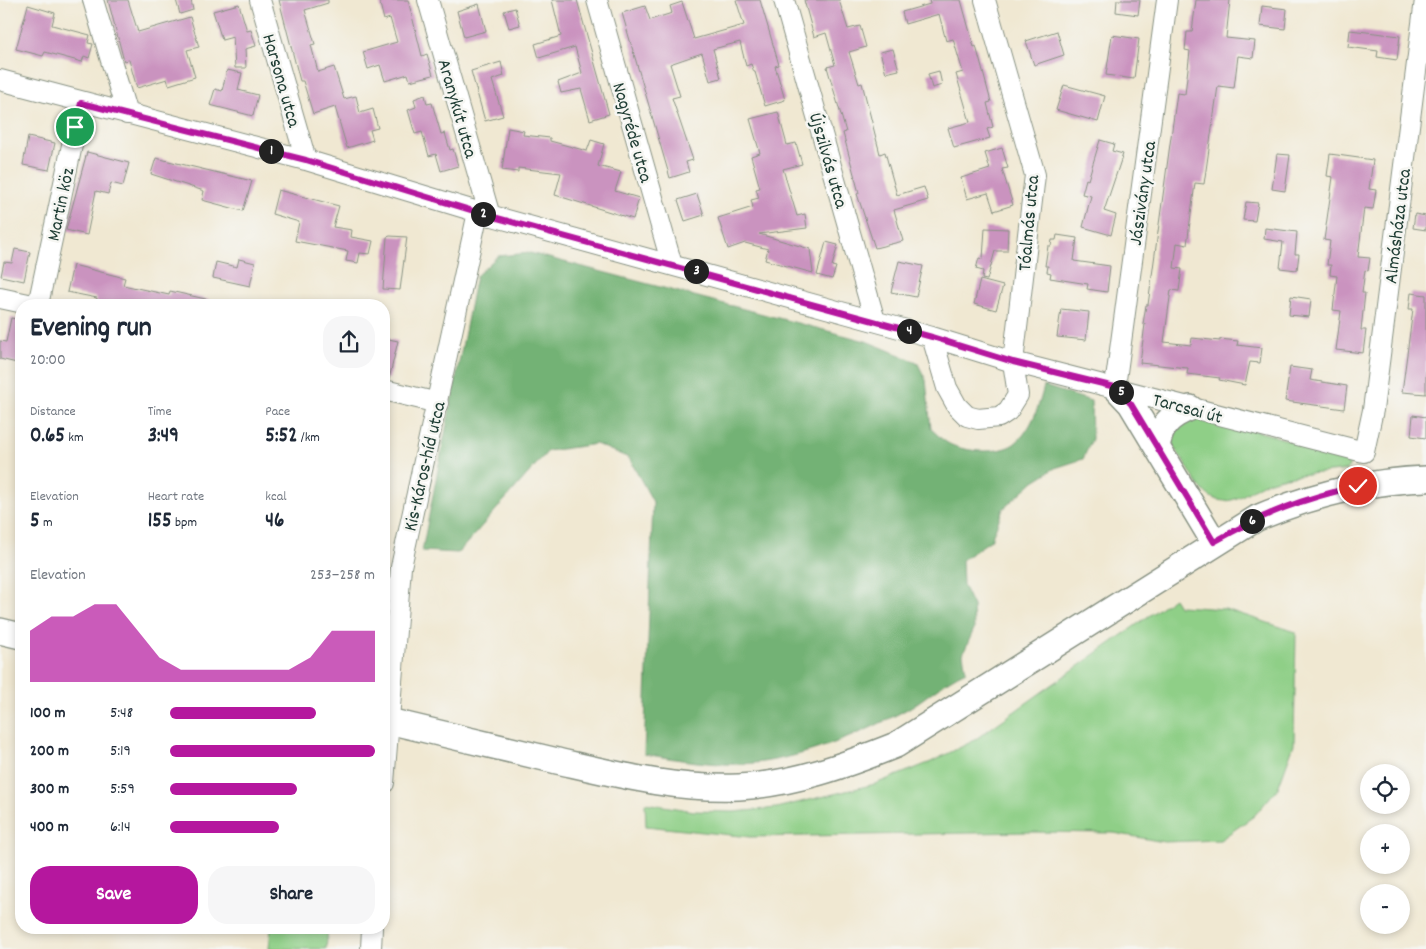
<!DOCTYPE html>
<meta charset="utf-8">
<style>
body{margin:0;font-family:Dekko,sans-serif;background:#f6f6f7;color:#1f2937;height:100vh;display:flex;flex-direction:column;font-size:19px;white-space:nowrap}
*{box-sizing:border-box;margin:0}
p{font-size:16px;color:#747a83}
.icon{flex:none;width:28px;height:28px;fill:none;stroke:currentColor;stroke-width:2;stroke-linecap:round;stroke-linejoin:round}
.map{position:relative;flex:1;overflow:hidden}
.details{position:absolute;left:15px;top:299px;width:375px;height:635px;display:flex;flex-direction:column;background:#fff;border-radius:20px;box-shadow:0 2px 8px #0003}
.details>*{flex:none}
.controls{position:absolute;left:1360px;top:764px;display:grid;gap:10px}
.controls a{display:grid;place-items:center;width:50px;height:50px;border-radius:50%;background:#fff;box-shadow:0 2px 8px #0003;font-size:25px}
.pin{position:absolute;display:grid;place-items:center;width:42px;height:42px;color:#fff;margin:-21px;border:2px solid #fff;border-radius:50%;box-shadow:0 1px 5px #0007}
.km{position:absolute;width:25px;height:25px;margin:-12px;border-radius:50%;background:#222;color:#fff;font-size:14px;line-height:25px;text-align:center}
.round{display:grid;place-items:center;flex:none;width:52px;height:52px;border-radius:20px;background:#f6f6f7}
.summary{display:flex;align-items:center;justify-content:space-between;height:85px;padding:0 15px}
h1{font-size:28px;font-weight:700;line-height:38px}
.stats{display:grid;grid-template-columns:repeat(3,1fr);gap:8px;height:85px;padding:5px 15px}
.stats div{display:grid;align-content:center}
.stats b{font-size:21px;font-weight:700}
.stats small{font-size:14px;font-weight:400}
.stats p{font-size:14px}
.chart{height:140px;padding:10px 15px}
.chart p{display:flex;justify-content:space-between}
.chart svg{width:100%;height:90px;margin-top:5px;fill:#b5179e;opacity:.7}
.button{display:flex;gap:10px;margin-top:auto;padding:10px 15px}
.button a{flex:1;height:58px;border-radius:20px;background:#b5179e;color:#fff;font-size:20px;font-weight:700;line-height:58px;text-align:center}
.button a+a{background:#f6f6f7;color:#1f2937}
ul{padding:0 15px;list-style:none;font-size:16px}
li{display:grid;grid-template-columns:80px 60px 1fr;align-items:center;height:38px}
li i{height:12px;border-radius:6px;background:#b5179e}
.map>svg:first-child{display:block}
.green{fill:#8fcf87;stroke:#57865e}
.forest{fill:#73b274;stroke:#497854}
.building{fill:#ca93bf}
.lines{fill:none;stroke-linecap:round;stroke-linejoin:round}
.minor-casing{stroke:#889283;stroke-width:22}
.major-casing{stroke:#889283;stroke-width:28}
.minor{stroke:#fff;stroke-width:20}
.major{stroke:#fff;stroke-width:25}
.route-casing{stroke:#fff;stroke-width:10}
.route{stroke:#b5179e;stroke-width:6}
.labels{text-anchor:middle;stroke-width:5;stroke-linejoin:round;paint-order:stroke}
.street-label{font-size:19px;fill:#1f3d34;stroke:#f6f6f2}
</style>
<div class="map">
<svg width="1426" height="949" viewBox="0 0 1426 949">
<rect width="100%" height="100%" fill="#f6f6f2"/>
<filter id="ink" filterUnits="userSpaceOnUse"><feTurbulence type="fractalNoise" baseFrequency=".02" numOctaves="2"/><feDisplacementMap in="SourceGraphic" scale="10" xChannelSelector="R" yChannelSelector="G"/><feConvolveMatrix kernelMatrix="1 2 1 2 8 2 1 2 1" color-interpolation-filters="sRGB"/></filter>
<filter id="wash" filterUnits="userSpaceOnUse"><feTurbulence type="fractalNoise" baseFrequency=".0096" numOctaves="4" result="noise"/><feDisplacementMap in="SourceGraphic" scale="20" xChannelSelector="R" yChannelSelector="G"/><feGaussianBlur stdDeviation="1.12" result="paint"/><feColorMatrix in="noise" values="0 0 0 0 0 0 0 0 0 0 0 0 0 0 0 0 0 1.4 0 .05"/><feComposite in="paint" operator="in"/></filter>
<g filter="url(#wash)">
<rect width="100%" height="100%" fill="#f0e8d2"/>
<!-- green -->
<path class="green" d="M1196,413l156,46 -5,11c-26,4 -55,3 -80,12 -16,6 -31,23 -49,18 -16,-4 -25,-24 -33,-37 -10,-14 -17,-20 -13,-37z
M1174,598l5,8 46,3 71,23 -2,112 -16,44 -24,28 -34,24 -56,2 -50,-9 -85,-1 -279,5 -104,-11 -1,-23 49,8 40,1 42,-4 99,-24 56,-22 42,-21z
M271,928h57l-2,21h-57z"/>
<!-- forest -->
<path class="forest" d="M530,253l336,88 51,21 9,18 5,49c5,4 9,9 15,13 15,10 52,13 68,2 18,-14 25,-38 30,-58l47,15 1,38 -9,20 -28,9 -21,13 -31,28 -12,31 -29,20 1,25 10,21 1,23 -11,25 3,17c-23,10 -41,29 -64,41 -45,24 -96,45 -147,51 -37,4 -75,-3 -111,-9l9,-252 -24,-44 -33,-14 -48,7 -90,102 -36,-2 54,-275 22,-20z"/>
<g id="blocks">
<!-- building -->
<path class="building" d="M108,0h20l10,32 52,-15 9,30 -12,3 8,27 -26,8 -2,-6 -30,9 -8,-28 -5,1z
M176,0h15l2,10 -13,4z
M279,0h49v3l-23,7 10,34 -4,1 7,27 16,-5 10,32 12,-3 4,17 13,-4 5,19 -8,2 3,10 -26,8 -12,-41 -22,7 -10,-33h-3z
M379,0h29l14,56 5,-2 6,21 -23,6 -2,-7 -23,7 -5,-16 -12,4 -5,-17 34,-10 -7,-24 -6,2z
M552,0h25l32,114 -19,6 -9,-31 -20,4 -3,-11 24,-9 -7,-26 -36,11 -4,-14 26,-8z
M736,0h24l19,65 -4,1 10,34 -20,6 -10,-34h-1l-3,-8 -5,2 -6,-24 -27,7 8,29 -11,3 -8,-28 -32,11 10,32 -8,2 21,62 -7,2 3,10 -19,6 -48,-165 23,-7 5,14 22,-7 -2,-7 12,-4 12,37 50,-14z
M804,0h35l9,29 12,-3 6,21 -17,5 10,32 3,-1 18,71 5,-2 12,43 27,-8 4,13 -34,10 9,31 -28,7 -18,-54 2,-1 -16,-60 3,-1 -19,-65 8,-2 -9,-32 -12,4z
M929,0h32l13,47 2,-1 15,56 -4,1 6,24 -6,2 3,9 -36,10 -6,-20 22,-6 -14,-48 7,-2 -10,-33 -7,2 -7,-27 -34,10 -3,-12 28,-8z
M1117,0h23l-2,15 -22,-3z
M1196,0h34l-4,38 29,3 -2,17 -15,-2 -4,32 -16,-2 -14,98 -9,-1 -8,62 -10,-2 -3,25 8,1 -3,22 -8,-1 -7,52 27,3 1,-7 28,3v-2l18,2 -1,4 25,3 -2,15 -10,-1 -5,23 -26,-5 1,-2 -33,-4 1,-6 -48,-5 5,-39h-2l3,-19h2l29,-212 8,1 5,-43 -5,-1 2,-18h5z
M239,4l8,27 4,-1 5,16 -11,3 1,19h-11l-2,-31 -11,3 -9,-29z
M479,4l7,27 -22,6 -7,-26z
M28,5l27,8 -3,12 38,10 -2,8 5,1 -4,14 -5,-2 -2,6 -37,-10 -2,4 -27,-7z
M1262,6l25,3 -2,20 -25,-3z
M515,8l5,17 -11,3 -5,-17z
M1350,30l50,6 -3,24 -20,-3 1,-6 -30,-4z
M1057,31l7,24 -30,10 -8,-24z
M1112,35l27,4 -5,40 -28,-4z
M893,49l6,21 -13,3 -6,-21z
M501,62l3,14 -12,4 11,36 -18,5 -14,-50z
M227,70l15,3 -4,17 20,5 -5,21 -43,-11 5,-16 7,2z
M939,71l3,14 -10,3 -4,-14z
M1064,85l41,11 -7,26 -42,-12z
M425,95l2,9 5,-1 9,31 4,-1 5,17 3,-1 5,17 -17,5 -5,-17 -7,2 -7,-24 -7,2 -7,-24 8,-3 -2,-8z
M778,112l9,33 9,-2 6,21 -19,5 14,47 8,-2 2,14 -48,6 51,15 3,24 -48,-13 3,-11 -23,-6 -17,6 -10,-31 35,-11 -2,-7 8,-2 -3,-9 4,-1 -9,-32 9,-3 -10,-34z
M508,128l16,3 -1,4 27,3v3l37,10 4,-11 13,4 -6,22 23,6 -6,19 24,7 -6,21 -78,-24 6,-22 -43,-5v4l-16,-2z
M28,137l27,6 -6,27 -26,-5z
M1100,140l14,4 -2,7 11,3 -19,57 12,4 -5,20 -28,-8 8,-31 -9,-2 4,-15 2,1z
M1002,148l6,20 -6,1 11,36 -19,6 -6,-18 -21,6 -6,-21 29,-9 -5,-16z
M87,152l42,11 -6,23 -12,-3 -3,11 -12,-3 -9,44 -21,-5z
M1277,154l13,1 -5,36 -13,-2z
M1330,154l43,6 -4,29 7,1 -3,19 -9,-1 -6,49 12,1 -2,13 -3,-1 -3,23h3l-4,37h5l-3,23 -27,-3 5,-39 -8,-1 4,-34 -7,-1 1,-10h-4l3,-24 -6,-1 9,-63 -6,-1z
M156,158l96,23 -9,30 -41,-11 2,-9 -53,-17z
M278,190l61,16 -6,21 19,3 -1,7 22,4 -3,13 -10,-1 -2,10 -12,-2 2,-10 -53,-10 4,-19 -27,-8z
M697,194l7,21 -19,6 -7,-21z
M1246,202l12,1 -3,18 -12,-1z
M1415,214l11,2v14l-13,-2z
M985,228l23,1 -1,22h-12l-8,29 -5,-1 1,-8 -7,-2 3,-11 4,1z
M1265,228l32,4 -2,22h4l-2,16 -17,-2 3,-26 -19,-3z
M1057,235l20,3 -3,23 36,5 -3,26 -20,-3 1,-5 -38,-6 1,-5 -4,-1 1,-6h-3l3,-20h3l1,-6h4z
M390,236l17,1 -7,53 -17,-1 4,-52z
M826,242l12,3 -6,21 4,1 -4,12 -15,-4z
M15,249l15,3 -6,29 -23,-5 3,-14 8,1z
M239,259l16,4 -5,23 -37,-8 3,-16 21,5z
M899,261l24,5 -7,31 -25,-5z
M73,265l52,13 -2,7 46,10 1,-4 40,9 -1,5h-99l-14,-3 1,-4 -30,-6z
M980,280l23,6 -7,24 -22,-6z
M1411,293l15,2v99l-24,-2 11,-83h-4z
M1291,296l20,3 -2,18 -20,-2z
M1061,309l28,3 -3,28 -29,-3z
M11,318l10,2v44l-21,-5v-18l6,1z
M384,338l14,3 -9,38 -5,-1z
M1290,367l22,3 -2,10 37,6 -3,23 -59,-8z
M1413,415l13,2v21l-15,-2z"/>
</g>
</g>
<g filter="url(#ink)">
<use href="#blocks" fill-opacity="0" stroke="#889283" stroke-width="1"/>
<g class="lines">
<!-- minor casing -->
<g class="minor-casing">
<path id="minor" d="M93,0l34,114
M260,0l46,160
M428,0l62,216
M597,0l75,265
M784,0l91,321
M0,80l306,80 172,52 454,125 81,25 351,90 9,-42 52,-410
M0,298l33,7
M38,305l43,-202
M932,337l15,51 10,18 10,10 11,3 21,-2 9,-6 10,-16 -5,-33 22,-187 -50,-175
M1115,387l52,-387
M384,390l54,13
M384,783l17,-216 77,-355
M371,949l1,-21"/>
</g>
<!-- major casing -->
<g class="major-casing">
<path id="major" d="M1115,387l16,17 83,138
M1157,447c4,-22 12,-31 33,-39
M0,631l21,5
M384,720c56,13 113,27 169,40 62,14 122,30 186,27 55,-3 107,-22 157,-42l361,-227c55,-23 109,-37 169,-39"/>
</g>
<!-- minor -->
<use href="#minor" class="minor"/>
<!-- major -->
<use href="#major" class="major"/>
</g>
</g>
<g class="lines" filter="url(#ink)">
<!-- route casing -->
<g class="route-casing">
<path id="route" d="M75,127l6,-24 225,57 184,56 442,121 81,25 102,25 16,17 83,138c51,-29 87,-43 144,-56"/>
</g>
<!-- route -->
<use href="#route" class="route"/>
</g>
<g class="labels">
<!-- street labels -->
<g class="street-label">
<text transform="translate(283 80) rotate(74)" y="7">Harsona utca</text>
<text transform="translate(459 108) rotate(74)" y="7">Aranykút utca</text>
<text transform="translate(634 132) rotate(74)" y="7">Nagyréde utca</text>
<text transform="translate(830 160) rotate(74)" y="7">Újszilvás utca</text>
<text transform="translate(1141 193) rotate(-82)" y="7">Jászivány utca</text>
<text transform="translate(59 204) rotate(-78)" y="7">Martin köz</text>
<text transform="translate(1027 223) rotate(-85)" y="7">Tóalmás utca</text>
<text transform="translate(1396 226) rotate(-83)" y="7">Almásháza utca</text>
<text transform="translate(1188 407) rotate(15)" y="7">Tarcsai út</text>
<text transform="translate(423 466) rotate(-77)" y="7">Kis-Káros-híd utca</text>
</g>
</g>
</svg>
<div class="controls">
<a><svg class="icon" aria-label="locate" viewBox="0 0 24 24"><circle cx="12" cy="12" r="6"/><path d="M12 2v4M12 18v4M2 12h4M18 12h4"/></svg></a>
<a>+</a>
<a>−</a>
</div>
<div class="pin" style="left:75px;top:127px;background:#1e9e55"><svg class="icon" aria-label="arrive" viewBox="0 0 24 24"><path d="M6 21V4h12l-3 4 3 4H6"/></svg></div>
<div class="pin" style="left:1358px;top:486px;background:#d93025"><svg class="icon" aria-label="check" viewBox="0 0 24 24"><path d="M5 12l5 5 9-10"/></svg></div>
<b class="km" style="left:271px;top:151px">1</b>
<b class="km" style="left:483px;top:214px">2</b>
<b class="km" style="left:696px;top:271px">3</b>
<b class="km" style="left:909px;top:331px">4</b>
<b class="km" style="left:1121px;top:392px">5</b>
<b class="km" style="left:1252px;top:521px">6</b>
<section class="details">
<div class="summary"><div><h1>Evening run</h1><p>20:00</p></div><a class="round"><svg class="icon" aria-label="share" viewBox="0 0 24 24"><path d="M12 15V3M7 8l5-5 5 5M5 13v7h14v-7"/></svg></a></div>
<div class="stats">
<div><p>Distance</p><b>0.65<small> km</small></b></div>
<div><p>Time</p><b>3:49</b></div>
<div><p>Pace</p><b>5:52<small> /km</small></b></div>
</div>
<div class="stats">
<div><p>Elevation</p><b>5<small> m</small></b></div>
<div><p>Heart rate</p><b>155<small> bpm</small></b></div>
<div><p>kcal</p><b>46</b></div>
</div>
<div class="chart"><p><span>Elevation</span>253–258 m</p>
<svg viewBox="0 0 160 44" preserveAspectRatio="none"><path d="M0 44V19L10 12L20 12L30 6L40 6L50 19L60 32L70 38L80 38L90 38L100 38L110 38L120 38L130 32L140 19L150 19L160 19V44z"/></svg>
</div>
<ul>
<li><b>100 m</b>5:48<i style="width:71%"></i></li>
<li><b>200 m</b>5:19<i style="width:100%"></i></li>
<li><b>300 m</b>5:59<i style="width:62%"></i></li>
<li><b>400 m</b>6:14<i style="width:53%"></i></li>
</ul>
<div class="button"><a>Save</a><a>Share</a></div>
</section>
</div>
